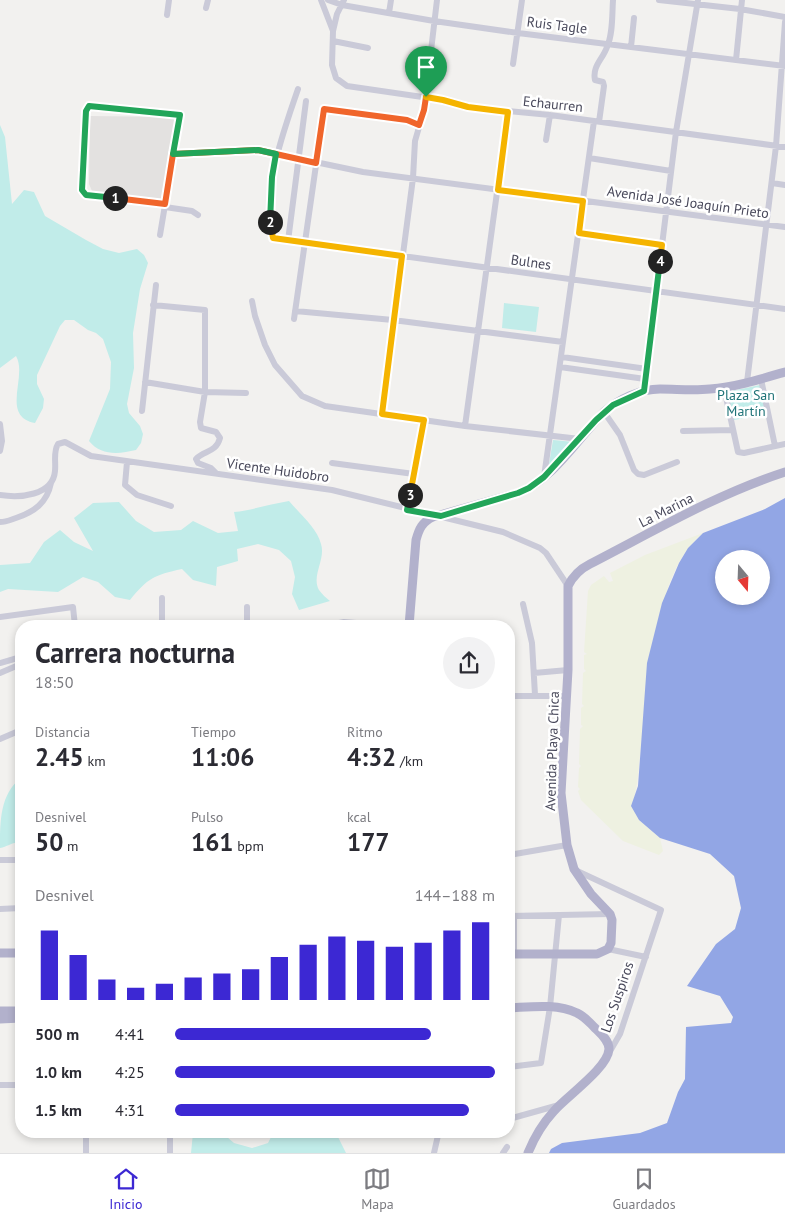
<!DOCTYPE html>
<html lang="es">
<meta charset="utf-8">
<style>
body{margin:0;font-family:"PT Sans",sans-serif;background:#f2f2f3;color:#2b2b33;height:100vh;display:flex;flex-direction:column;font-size:19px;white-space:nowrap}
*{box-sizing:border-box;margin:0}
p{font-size:16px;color:#7c7c81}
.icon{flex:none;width:28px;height:28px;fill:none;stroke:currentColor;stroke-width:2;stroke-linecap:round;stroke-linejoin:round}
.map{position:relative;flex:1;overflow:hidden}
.details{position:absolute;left:15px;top:620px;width:500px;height:518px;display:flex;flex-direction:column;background:#fff;border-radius:20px;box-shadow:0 2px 8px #0003}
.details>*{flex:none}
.needle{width:32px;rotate:161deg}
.buttons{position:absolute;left:715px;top:550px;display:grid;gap:10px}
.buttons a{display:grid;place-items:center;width:55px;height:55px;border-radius:50%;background:#fff;box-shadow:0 2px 8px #0003;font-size:25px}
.pin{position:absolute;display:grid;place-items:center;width:42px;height:42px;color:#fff;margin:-51px -21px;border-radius:50% 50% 50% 0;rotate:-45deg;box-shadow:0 0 5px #0007}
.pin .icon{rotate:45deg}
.km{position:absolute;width:25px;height:25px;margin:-12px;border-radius:50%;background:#222;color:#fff;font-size:14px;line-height:25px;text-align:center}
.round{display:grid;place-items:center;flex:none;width:52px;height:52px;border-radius:26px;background:#f2f2f3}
.headline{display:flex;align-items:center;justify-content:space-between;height:85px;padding:0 20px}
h1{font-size:28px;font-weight:800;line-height:38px}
.metrics{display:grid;grid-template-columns:repeat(3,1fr);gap:8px;height:85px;padding:5px 20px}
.metrics div{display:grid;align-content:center}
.metrics b{font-size:25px;font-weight:800}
.metrics small{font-size:14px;font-weight:400}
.metrics p{font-size:14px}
.chart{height:140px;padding:10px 20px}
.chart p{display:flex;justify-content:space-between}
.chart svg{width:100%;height:90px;margin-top:5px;stroke:#3c28d3;stroke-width:6}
ul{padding:0 20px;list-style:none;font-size:16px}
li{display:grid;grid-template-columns:80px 60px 1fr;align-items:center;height:38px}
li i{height:12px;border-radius:6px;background:#3c28d3}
.tab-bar{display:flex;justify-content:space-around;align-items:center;height:70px;border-top:1px solid #e1e1e2;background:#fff;font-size:14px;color:#7c7c81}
.tab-bar a{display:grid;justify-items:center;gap:2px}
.tab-bar .active{color:#3c28d3}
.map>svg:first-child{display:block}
.education{fill:#e3e1e0}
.green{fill:#c1ece9}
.sand{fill:#eef1e1}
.water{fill:#92a6e5;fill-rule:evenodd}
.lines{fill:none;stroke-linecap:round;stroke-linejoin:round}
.minor{stroke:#cacad8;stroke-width:6}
.major{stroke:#b2b1cc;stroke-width:9}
.split-1-casing{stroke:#fff;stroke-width:10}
.split-2-casing{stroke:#fff;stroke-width:10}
.split-3-casing{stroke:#fff;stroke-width:10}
.split-4-casing{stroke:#fff;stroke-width:10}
.split-5-casing{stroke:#fff;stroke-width:10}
.split-1{stroke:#f0652b;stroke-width:6}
.split-2{stroke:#22a559;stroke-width:6}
.split-3{stroke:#f5b400;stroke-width:6}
.split-4{stroke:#22a559;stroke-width:6}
.split-5{stroke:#f5b400;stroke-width:6}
.labels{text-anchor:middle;stroke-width:5;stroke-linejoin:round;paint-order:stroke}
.street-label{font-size:14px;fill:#49495b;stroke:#fff}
.park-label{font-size:14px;fill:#1f7377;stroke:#fff}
</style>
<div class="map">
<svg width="785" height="1153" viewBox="0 0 785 1153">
<rect width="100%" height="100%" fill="#f2f1ef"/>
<!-- education -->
<path class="education" d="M90,116l85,1 -14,82 -69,-8 -3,-7z"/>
<!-- green -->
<path class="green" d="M0,125l5,12 7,67 12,-14 10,2 11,24 41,24 17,9 16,4 18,-4 7,6 4,8 -8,26 -7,44 1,35 -7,36 2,9 11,13 3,8 -2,9 -5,7c-17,4 -35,6 -47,-9l21,-52 1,-27 -8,-23 -7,-6 -8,-3 -14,-10h-9l-5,6 -23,49v9l7,15 -1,9 -8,15c-35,-7 -7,-47 -19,-67l-16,12z
M504,303l35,4 -3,25 -34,-4z
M760,385l6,29 -32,6 -7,-28z
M553,440l21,2 -26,28z
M289,501c11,13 28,27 32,43 5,15 -10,32 -2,46 3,4 7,8 11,11l-31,9 -7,-16 3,-17 -4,-16 -12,-11 -21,-6 -21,5 1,12 -21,6 -1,19 -23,-6 -11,-11c-28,6 -34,9 -52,31l-15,-3 -17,-15 -15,-5 -25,15 -50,-3 -8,3v-27l30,-2 14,-21 16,-12 14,12 19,9 -19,-33 19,-15 26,-1 17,19 18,11 27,-2 12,-9 25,12 20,-2 -4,-19c19,-2 36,-8 55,-11z
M21,778v65c-8,-2 -13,4 -21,5 0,-27 0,-54 21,-70z
M213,1131h7l14,12 18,5 16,-5 6,-12h58l5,4 9,18h-155l2,-20z"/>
<!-- sand -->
<path class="sand" d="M703,533c-40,34 -43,89 -51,137 -3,25 -8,51 -11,76 -2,21 -3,40 -9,60l7,14 21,18 3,13 -4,4 -36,-14 -42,-41 -3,-9 2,-2 -2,-2 1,-19 2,-2 -2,-2 1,-35 3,-3 -2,-1v-17l3,-2 -2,-2 1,-31 3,-2 -2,-2v-14l3,-1 -3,-2 4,-61 3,-6 13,-9 5,6 4,-1 -3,-8 35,-18z"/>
<!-- water -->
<path class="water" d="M785,498v655h-236l2,-4 11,-6 78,-10 27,-10 11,-31 7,-13 1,-52 45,-4 2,-6 -13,-21 -33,-10 29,-42 19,-15 6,-21 -7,-32 -24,-22 -50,-16 -21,-18 -8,-14 7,-20 9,-123 15,-60 17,-40 9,-15 15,-15 62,-24zM724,559h37v37h-37z"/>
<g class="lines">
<!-- minor -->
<path class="minor" d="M321,0l12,31
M328,0l14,5 92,16 84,12 267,33
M344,0l-7,14 -4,17 -1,34 4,13 11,8 96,14 25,7 82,8 235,32
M659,0l81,9 45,8
M206,8l2,-8
M389,13l2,-13
M167,15l2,-15
M333,41l35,7
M631,47l3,-29
M736,60l6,-60
M513,64l9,-64
M298,89c-17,50 -35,96 -25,149l512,71
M599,122l5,-36 -1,-4 -8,-2c-3,-14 8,-21 12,-33 6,-13 5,-32 6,-47
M546,140l4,-25
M173,154l85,-4 105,22 422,55
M589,158l82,13
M772,183l13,2
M165,207l27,4 6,4
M579,233l83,12
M160,235l20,-120 -91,-9 -3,5 -4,79 4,5 79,9
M288,241l18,-140
M252,301l3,15 10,29 10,20 27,31 23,10 140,20 115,13
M153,305l52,5v82l-5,30 1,6 15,4 4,6c-4,15 -16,12 -24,21l2,4 13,5 5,5
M295,311l98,9 170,22
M294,319l30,-210 83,11 12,5
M562,357l85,12
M560,367l85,12
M761,379l14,67
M145,382l60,10 41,1
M747,382l29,-236 9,-124
M724,388l14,64 6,1 41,-9
M644,391l32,-259 22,-132
M142,411l14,-126
M604,412l16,23 14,35 4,4 6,1 33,-13
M382,414l31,-236 2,-37 9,-31 13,-110
M0,424l2,17 -2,10
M465,426l43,-314
M683,431l50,-1
M127,462l-2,23 12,10 34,11
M332,463l82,11
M544,477l50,-356
M0,495c19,3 53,1 55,-24 1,-10 -2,-19 3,-27l7,-2 26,14 241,34 171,42 37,16 6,5 22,33
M407,510l17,-90
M0,522c6,0 10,-2 16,-4 18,-6 31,-15 35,-35
M162,598v28
M523,604l9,39 3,52
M247,607v19
M0,617l73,-10 2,19
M254,626l80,-2 10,-2 49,4
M0,663l21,-6
M0,673l21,-9
M534,673l34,-3
M509,696h58
M0,739l21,-9
M509,855l58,-10
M0,860h21
M575,870l86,40 -41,124 -11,19
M0,909l21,-1
M509,916l101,-2
M514,916v38
M608,949l38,8
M509,1067l32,-4 9,-56 9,-92
M0,1085h21
M509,1119l50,-14
M86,1131v22
M170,1131v22
M434,1153l5,-22
M503,1153l4,-6"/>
<!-- major -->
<path class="major" d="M409,626l7,-86c3,-11 6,-18 17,-23l85,-24c35,-13 60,-55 86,-81 15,-13 36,-23 56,-23 17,0 33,2 50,0 25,-2 51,-10 75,-17
M0,953h21
M509,954h88l11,-5 3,-6 1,-23 -2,-6 -19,-20 -17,-25 -7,-24 -6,-52 7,-123v-84c5,-10 12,-17 22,-22 64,-33 127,-70 195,-92
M509,1008c21,-1 48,-5 68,5 7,3 12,9 17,14 6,6 15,13 15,22 -1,19 -42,47 -55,62 -11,12 -20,27 -26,42
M0,1011h21
M0,1019l21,-1"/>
</g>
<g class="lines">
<!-- split-1 casing -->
<g class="split-1-casing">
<path id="split-1" d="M115,198l50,6 8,-50 85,-4 58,13 8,-54 83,11 12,5 5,-15 2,-13"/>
</g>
<!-- split-2 casing -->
<g class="split-2-casing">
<path id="split-2" d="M115,198l-29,-3 -4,-5 4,-79 3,-5 91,9 -7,39 85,-4 18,4 -4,23 -2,45"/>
</g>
<!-- split-3 casing -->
<g class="split-3-casing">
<path id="split-3" d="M270,222l3,16 129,18 -20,158 42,6 -14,75"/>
</g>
<!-- split-4 casing -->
<g class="split-4-casing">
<path id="split-4" d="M410,495l-3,15 34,6 77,-23 11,-5 15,-11 52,-57 17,-15 31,-14 16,-130"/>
</g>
<!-- split-5 casing -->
<g class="split-5-casing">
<path id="split-5" d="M426,97l17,3 25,7 40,5 -10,78 85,11 -4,32 83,12 -2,16"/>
</g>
<!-- split-1 -->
<use href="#split-1" class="split-1"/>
<!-- split-2 -->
<use href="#split-2" class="split-2"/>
<!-- split-3 -->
<use href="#split-3" class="split-3"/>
<!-- split-4 -->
<use href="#split-4" class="split-4"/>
<!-- split-5 -->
<use href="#split-5" class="split-5"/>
</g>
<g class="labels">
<!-- street labels -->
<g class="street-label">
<text transform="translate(557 25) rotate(7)" y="5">Ruis Tagle</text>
<text transform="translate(553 104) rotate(6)" y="5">Echaurren</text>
<text transform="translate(688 202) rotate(8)" y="5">Avenida José Joaquín Prieto</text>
<text transform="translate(531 262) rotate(8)" y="5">Bulnes</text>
<text transform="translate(278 470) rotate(8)" y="5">Vicente Huidobro</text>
<text transform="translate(666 510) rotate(-27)" y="5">La Marina</text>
<text transform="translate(552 751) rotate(-88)" y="5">Avenida Playa Chica</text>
<text transform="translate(617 997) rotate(-71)" y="5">Los Suspiros</text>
</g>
<!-- park labels -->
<g class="park-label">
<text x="746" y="400">Plaza San<tspan x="746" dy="16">Martín</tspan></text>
</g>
</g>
</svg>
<div class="buttons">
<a><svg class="needle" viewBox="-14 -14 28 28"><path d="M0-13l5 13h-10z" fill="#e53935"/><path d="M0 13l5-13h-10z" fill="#7c7c81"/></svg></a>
</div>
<div class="pin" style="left:426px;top:97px;background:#1e9e55"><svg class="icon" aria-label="arrive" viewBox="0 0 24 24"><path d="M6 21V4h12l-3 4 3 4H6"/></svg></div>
<b class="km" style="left:115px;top:198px">1</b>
<b class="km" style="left:270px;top:222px">2</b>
<b class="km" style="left:410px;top:495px">3</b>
<b class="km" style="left:660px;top:261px">4</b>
<section class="details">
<div class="headline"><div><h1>Carrera nocturna</h1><p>18:50</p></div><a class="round"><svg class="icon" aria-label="share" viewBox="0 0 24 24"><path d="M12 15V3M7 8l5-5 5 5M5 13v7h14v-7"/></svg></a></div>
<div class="metrics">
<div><p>Distancia</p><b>2.45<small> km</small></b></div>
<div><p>Tiempo</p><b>11:06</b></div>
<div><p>Ritmo</p><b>4:32<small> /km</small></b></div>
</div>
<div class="metrics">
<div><p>Desnivel</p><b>50<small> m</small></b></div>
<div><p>Pulso</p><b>161<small> bpm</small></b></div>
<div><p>kcal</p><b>177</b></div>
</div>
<div class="chart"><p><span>Desnivel</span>144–188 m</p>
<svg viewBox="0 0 160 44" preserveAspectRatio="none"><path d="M5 44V10M15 44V22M25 44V34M35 44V38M45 44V36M55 44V33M65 44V31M75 44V29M85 44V23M95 44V17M105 44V13M115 44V15M125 44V18M135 44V16M145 44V10M155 44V6"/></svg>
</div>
<ul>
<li><b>500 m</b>4:41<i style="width:80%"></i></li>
<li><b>1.0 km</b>4:25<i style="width:100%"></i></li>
<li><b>1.5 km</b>4:31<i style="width:92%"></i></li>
</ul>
</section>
</div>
<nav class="tab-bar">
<a class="active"><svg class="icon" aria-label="home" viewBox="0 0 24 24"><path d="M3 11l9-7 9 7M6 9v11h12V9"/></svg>Inicio</a>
<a><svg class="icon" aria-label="map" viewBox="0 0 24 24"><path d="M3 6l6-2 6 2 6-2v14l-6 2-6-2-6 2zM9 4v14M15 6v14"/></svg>Mapa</a>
<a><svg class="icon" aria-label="saved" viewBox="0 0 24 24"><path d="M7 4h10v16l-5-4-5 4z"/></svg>Guardados</a>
</nav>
